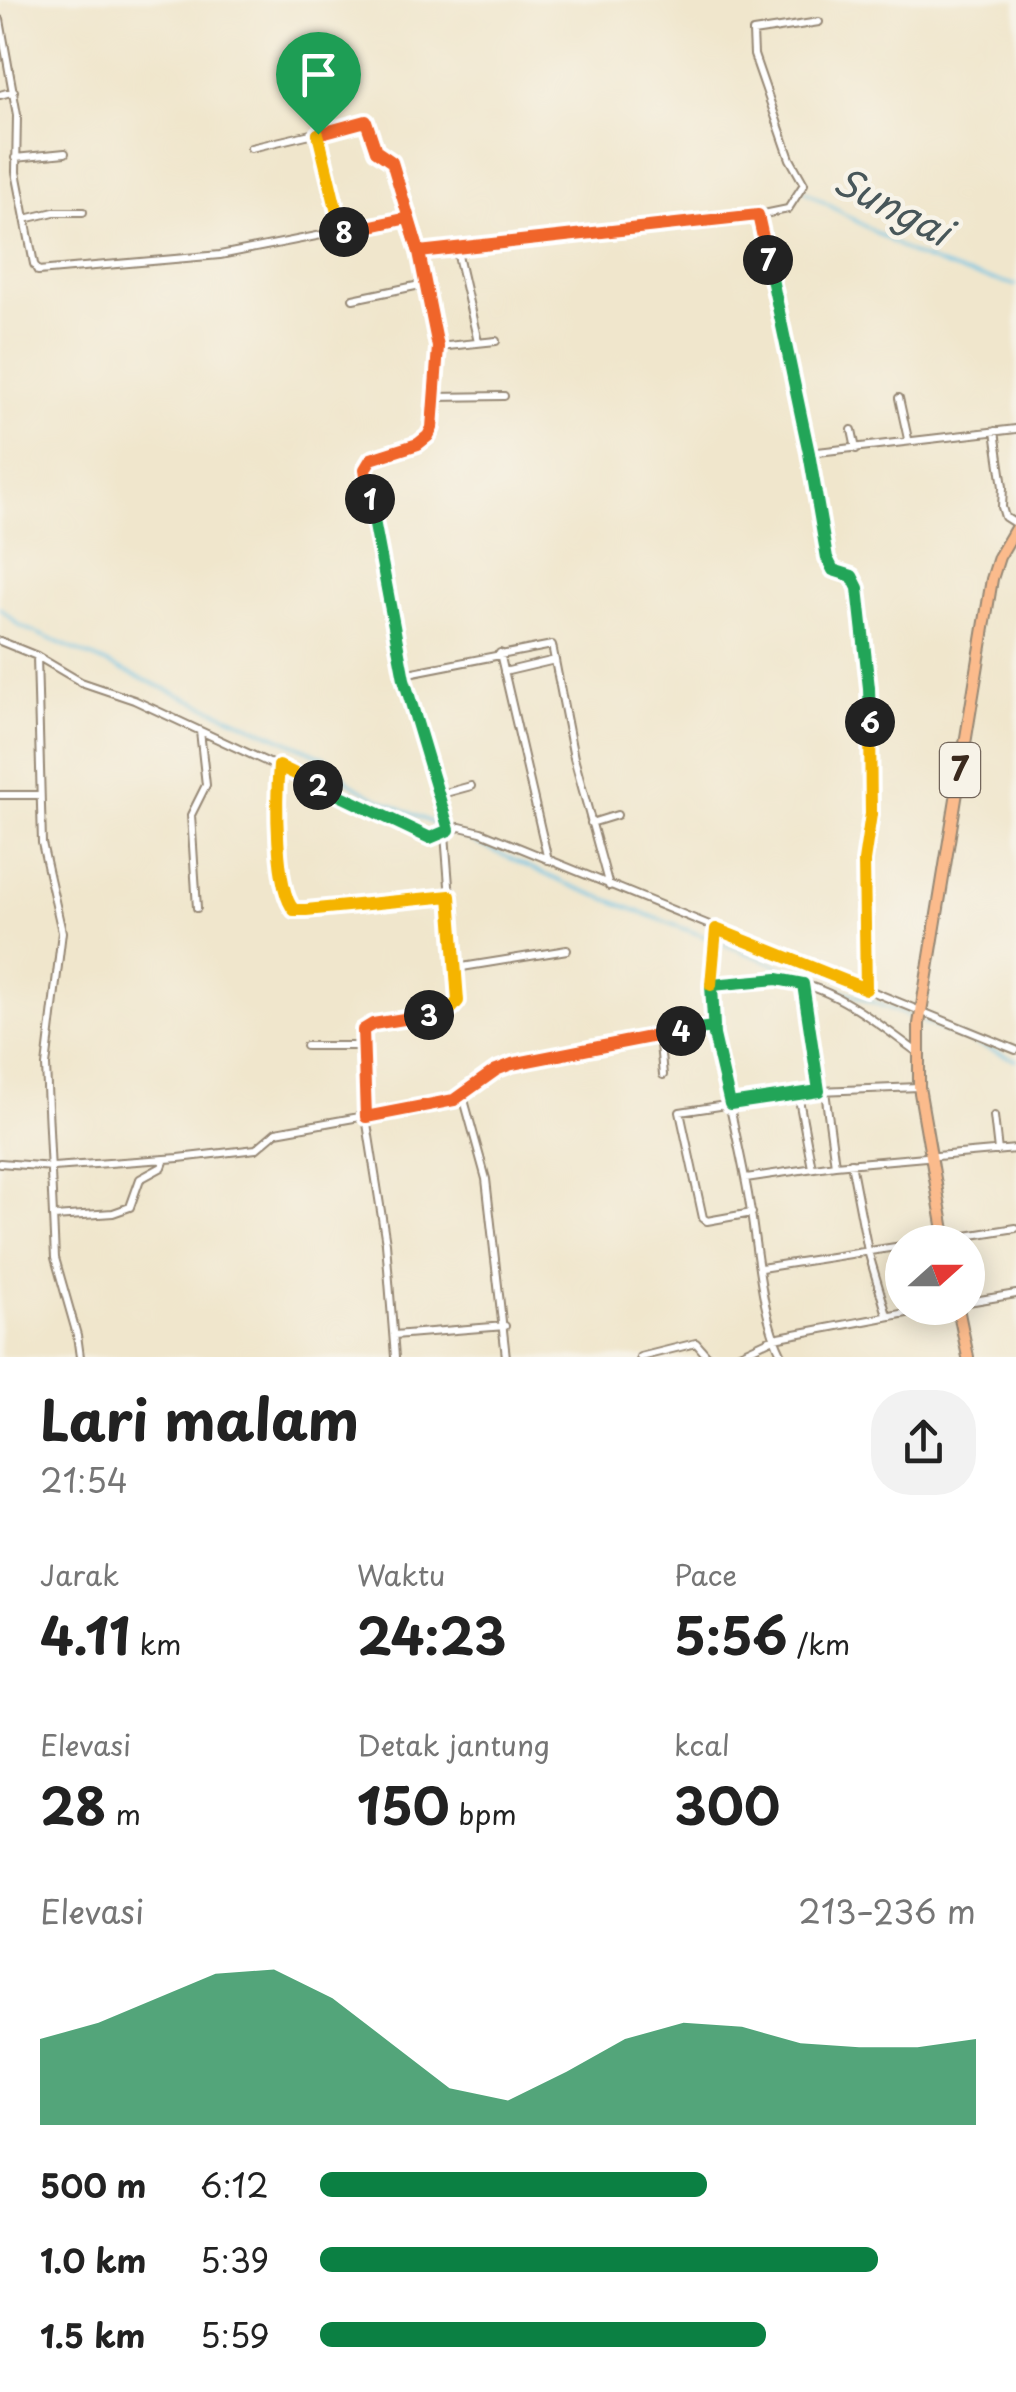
<!DOCTYPE html>
<html lang="id">
<meta charset="utf-8">
<style>
body{margin:0;font-family:"Playpen Sans",sans-serif;background:#f2f2f2;color:#222;height:100vh;display:flex;flex-direction:column;font-size:38px;white-space:nowrap}
*{box-sizing:border-box;margin:0}
p{font-size:32px;color:#767676}
.icon{flex:none;width:55px;height:55px;fill:none;stroke:currentColor;stroke-width:2;stroke-linecap:round;stroke-linejoin:round}
.map{position:relative;height:1357px;overflow:hidden}
.drawer{display:flex;flex-direction:column;background:#fff;flex:1}
.drawer>*{flex:none}
.needle{width:65px;rotate:69deg}
.buttons{position:absolute;left:885px;top:1225px;display:grid;gap:20px}
.buttons a{display:grid;place-items:center;width:100px;height:100px;border-radius:50%;background:#fff;box-shadow:0 5px 25px #0003;font-size:50px}
.pin{position:absolute;display:grid;place-items:center;width:85px;height:85px;color:#fff;margin:-102px -42px;border-radius:50% 50% 50% 0;rotate:-45deg;box-shadow:0 0 10px #0007}
.pin .icon{rotate:45deg}
.km{position:absolute;width:50px;height:50px;margin:-25px;border-radius:50%;background:#222;color:#fff;font-size:28px;line-height:50px;text-align:center}
.round{display:grid;place-items:center;flex:none;width:105px;height:105px;border-radius:40px;background:#f2f2f2}
.head{display:flex;align-items:center;justify-content:space-between;height:170px;padding:0 40px}
h1{font-size:55px;font-weight:700;line-height:75px}
.stats{display:grid;grid-template-columns:repeat(3,1fr);gap:15px;height:170px;padding:10px 40px}
.stats div{display:grid;align-content:center}
.stats b{font-size:50px;font-weight:700}
.stats small{font-size:28px;font-weight:400}
.stats p{font-size:28px}
.chart{height:280px;padding:20px 40px}
.chart p{display:flex;justify-content:space-between}
.chart svg{width:100%;height:180px;margin-top:10px;fill:#0b8043;opacity:.7}
ul{padding:0 40px;list-style:none;font-size:32px}
li{display:grid;grid-template-columns:160px 120px 1fr;align-items:center;height:75px}
li i{height:25px;border-radius:12px;background:#0b8043}
.map>svg:first-child{display:block}
.lines{fill:none;stroke-linecap:round;stroke-linejoin:round}
.stream{stroke:#68c1e5;stroke-width:2.5}
.street-casing{stroke:#968875;stroke-width:10}
.highway-casing{stroke:#968875;stroke-width:14}
.street{stroke:#fff;stroke-width:6}
.highway{stroke:#fbbb8c;stroke-width:10}
.split-1-casing{stroke:#fff;stroke-width:20}
.split-2-casing{stroke:#fff;stroke-width:20}
.split-3-casing{stroke:#fff;stroke-width:20}
.split-4-casing{stroke:#fff;stroke-width:20}
.split-5-casing{stroke:#fff;stroke-width:20}
.split-6-casing{stroke:#fff;stroke-width:20}
.split-7-casing{stroke:#fff;stroke-width:20}
.split-8-casing{stroke:#fff;stroke-width:20}
.split-9-casing{stroke:#fff;stroke-width:20}
.split-1{stroke:#f0652b;stroke-width:12}
.split-2{stroke:#22a559;stroke-width:12}
.split-3{stroke:#f5b400;stroke-width:12}
.split-4{stroke:#f0652b;stroke-width:12}
.split-5{stroke:#22a559;stroke-width:12}
.split-6{stroke:#f5b400;stroke-width:12}
.split-7{stroke:#22a559;stroke-width:12}
.split-8{stroke:#f0652b;stroke-width:12}
.split-9{stroke:#f5b400;stroke-width:12}
.labels{text-anchor:middle;stroke-width:9;stroke-linejoin:round;paint-order:stroke}
.shield{fill:#f7f3e8;stroke:#73665b;stroke-width:2.5}
.shield-label{font-size:32px;font-weight:bold;fill:#3b2a1e}
.water-label{font-size:38px;font-style:italic;fill:#48575a;stroke:#f7f3e8}
</style>
<div class="map">
<svg width="1016" height="1357" viewBox="0 0 1016 1357">
<rect width="100%" height="100%" fill="#f7f3e8"/>
<filter id="ink" filterUnits="userSpaceOnUse"><feTurbulence type="fractalNoise" baseFrequency=".01" numOctaves="2"/><feDisplacementMap in="SourceGraphic" scale="20" xChannelSelector="R" yChannelSelector="G"/><feConvolveMatrix kernelMatrix="1 2 1 2 8 2 1 2 1" color-interpolation-filters="sRGB"/></filter>
<filter id="wash" filterUnits="userSpaceOnUse"><feTurbulence type="fractalNoise" baseFrequency=".0048" numOctaves="4" result="noise"/><feDisplacementMap in="SourceGraphic" scale="40" xChannelSelector="R" yChannelSelector="G"/><feGaussianBlur stdDeviation="2.25" result="paint"/><feColorMatrix in="noise" values="0 0 0 0 0 0 0 0 0 0 0 0 0 0 0 0 0 1.4 0 .05"/><feComposite in="paint" operator="in"/></filter>
<g filter="url(#wash)">
<rect width="100%" height="100%" fill="#f0e6cc"/>
<g class="lines">
<!-- stream -->
<path class="stream" d="M805,191l107,63 52,19 52,12
M0,608l20,18 308,133 22,24 25,14 189,86 147,56
M718,942l198,77
M923,1022l93,38"/>
</g>
</g>
<g filter="url(#ink)">
<g class="lines">
<!-- street casing -->
<g class="street-casing">
<path id="street" d="M0,20l17,95 -1,57 18,92 4,7 182,-16 188,-37 11,34 19,95 -6,81 -14,16 -47,15 -6,10c20,125 46,241 84,362
M0,95l14,-4
M317,134l25,99
M251,148l115,-27 10,30 16,11 16,56
M15,158l50,-5
M759,215l50,238 18,105 6,13 19,6 6,11 11,100 2,126 -7,47 3,128
M25,219l29,-7h29
M456,247l22,95
M419,252l106,-14 234,-23 29,-6 16,-25 -14,-25 -36,-104 -1,-23 66,-10
M353,299l72,-15
M438,347l58,-6
M434,397l70,-1
M899,398l9,41
M852,430l4,19
M995,431l8,56 -1,20 3,10 11,7
M809,453l207,-24
M0,641l37,15 44,26 53,18 296,138 30,-11 21,5 535,218
M500,653l48,207
M37,656l5,187 20,89 -16,134 9,192 22,77 3,22
M504,672l51,-12
M403,674l149,-29 22,113 35,128
M279,767c-3,30 -2,116 12,142l15,1 144,-14
M0,795h40
M438,795l33,-9
M591,823l26,-8
M197,908l-6,-93 15,-30 -6,-54
M716,929c-13,99 17,176 33,271 8,46 12,118 34,157
M456,968l111,-18
M711,985c23,-3 47,-8 70,-5 52,5 96,43 136,72
M803,985l16,106
M659,1034l4,41
M306,1046h56
M825,1091l10,74
M798,1094l14,74
M463,1096l23,83 20,178
M994,1116l4,35
M0,1163l53,4 126,-9 77,-9 20,-17 178,-32 42,-30 16,-6 147,-30 55,-7
M851,1163l17,88 19,64
M746,1178l89,-13 181,-16
M752,1213l-45,8 -4,-3 -23,-106 139,-21 100,-4
M54,1217l59,-4 17,-6 10,-28 22,-12 3,-8
M928,1242l88,-14
M761,1268l141,-22
M968,1302l48,-8
M394,1335l111,-9
M395,1357l-9,-114 -20,-126 -3,-87 10,-6 57,-9 22,-6 6,-8 -13,-167
M640,1357l56,-14 12,14
M733,1357l41,-19 159,-30"/>
</g>
<!-- highway casing -->
<g class="highway-casing">
<path id="highway" d="M946,1242l-27,-155v-63l73,-445 7,-22 17,-29
M958,1308l10,49"/>
</g>
<!-- street -->
<use href="#street" class="street"/>
<!-- highway -->
<use href="#highway" class="highway"/>
</g>
</g>
<g class="lines" filter="url(#ink)">
<!-- split-1 casing -->
<g class="split-1-casing">
<path id="split-1" d="M318,134l48,-13 10,30 16,11 27,90 19,95 -6,81 -4,8 -10,8 -47,15 -6,10 5,30"/>
</g>
<!-- split-2 casing -->
<g class="split-2-casing">
<path id="split-2" d="M318,785l112,53 19,-8 -45,-151 -34,-180"/>
</g>
<!-- split-3 casing -->
<g class="split-3-casing">
<path id="split-3" d="M318,785l-39,-19c-3,30 -4,124 15,144h12l144,-14 8,105 -6,7 -23,7"/>
</g>
<!-- split-4 casing -->
<g class="split-4-casing">
<path id="split-4" d="M429,1015l-56,9 -10,6 3,87 88,-17 42,-30 16,-6 169,-33"/>
</g>
<!-- split-5 casing -->
<g class="split-5-casing">
<path id="split-5" d="M681,1031l33,-4 -2,-42 65,-6 26,5 16,107 -89,13 -16,-69 -3,-50"/>
</g>
<!-- split-6 casing -->
<g class="split-6-casing">
<path id="split-6" d="M711,985l5,-56 150,60 -2,-128 7,-47 -1,-92"/>
</g>
<!-- split-7 casing -->
<g class="split-7-casing">
<path id="split-7" d="M768,260l41,193 18,105 6,12 19,6 6,12 11,100 1,34"/>
</g>
<!-- split-8 casing -->
<g class="split-8-casing">
<path id="split-8" d="M344,232l64,-14 11,34 339,-37 10,45"/>
</g>
<!-- split-9 casing -->
<g class="split-9-casing">
<path id="split-9" d="M318,134l24,99 2,-1"/>
</g>
<!-- split-1 -->
<use href="#split-1" class="split-1"/>
<!-- split-2 -->
<use href="#split-2" class="split-2"/>
<!-- split-3 -->
<use href="#split-3" class="split-3"/>
<!-- split-4 -->
<use href="#split-4" class="split-4"/>
<!-- split-5 -->
<use href="#split-5" class="split-5"/>
<!-- split-6 -->
<use href="#split-6" class="split-6"/>
<!-- split-7 -->
<use href="#split-7" class="split-7"/>
<!-- split-8 -->
<use href="#split-8" class="split-8"/>
<!-- split-9 -->
<use href="#split-9" class="split-9"/>
</g>
<g class="labels">
<!-- shield labels -->
<rect class="shield" x="940" y="743" width="40" height="54" rx="8"/>
<g class="shield-label">
<text x="960" y="781">7</text>
</g>
<!-- water labels -->
<g class="water-label">
<text transform="translate(892 207) rotate(27)" y="13">Sungai</text>
</g>
</g>
</svg>
<div class="buttons">
<a><svg class="needle" viewBox="-14 -14 28 28"><path d="M0-13l5 13h-10z" fill="#e53935"/><path d="M0 13l5-13h-10z" fill="#767676"/></svg></a>
</div>
<div class="pin" style="left:318px;top:134px;background:#1e9e55"><svg class="icon" aria-label="arrive" viewBox="0 0 24 24"><path d="M6 21V4h12l-3 4 3 4H6"/></svg></div>
<b class="km" style="left:370px;top:499px">1</b>
<b class="km" style="left:318px;top:785px">2</b>
<b class="km" style="left:429px;top:1015px">3</b>
<b class="km" style="left:681px;top:1031px">4</b>
<b class="km" style="left:870px;top:722px">6</b>
<b class="km" style="left:768px;top:260px">7</b>
<b class="km" style="left:344px;top:232px">8</b>
</div>
<section class="drawer">
<div class="head"><div><h1>Lari malam</h1><p>21:54</p></div><a class="round"><svg class="icon" aria-label="share" viewBox="0 0 24 24"><path d="M12 15V3M7 8l5-5 5 5M5 13v7h14v-7"/></svg></a></div>
<div class="stats">
<div><p>Jarak</p><b>4.11<small> km</small></b></div>
<div><p>Waktu</p><b>24:23</b></div>
<div><p>Pace</p><b>5:56<small> /km</small></b></div>
</div>
<div class="stats">
<div><p>Elevasi</p><b>28<small> m</small></b></div>
<div><p>Detak jantung</p><b>150<small> bpm</small></b></div>
<div><p>kcal</p><b>300</b></div>
</div>
<div class="chart"><p><span>Elevasi</span>213–236 m</p>
<svg viewBox="0 0 160 44" preserveAspectRatio="none"><path d="M0 44V23L10 19L20 13L30 7L40 6L50 13L60 24L70 35L80 38L90 31L100 23L110 19L120 20L130 24L140 25L150 25L160 23V44z"/></svg>
</div>
<ul>
<li><b>500 m</b>6:12<i style="width:59%"></i></li>
<li><b>1.0 km</b>5:39<i style="width:85%"></i></li>
<li><b>1.5 km</b>5:59<i style="width:68%"></i></li>
</ul>
</section>
